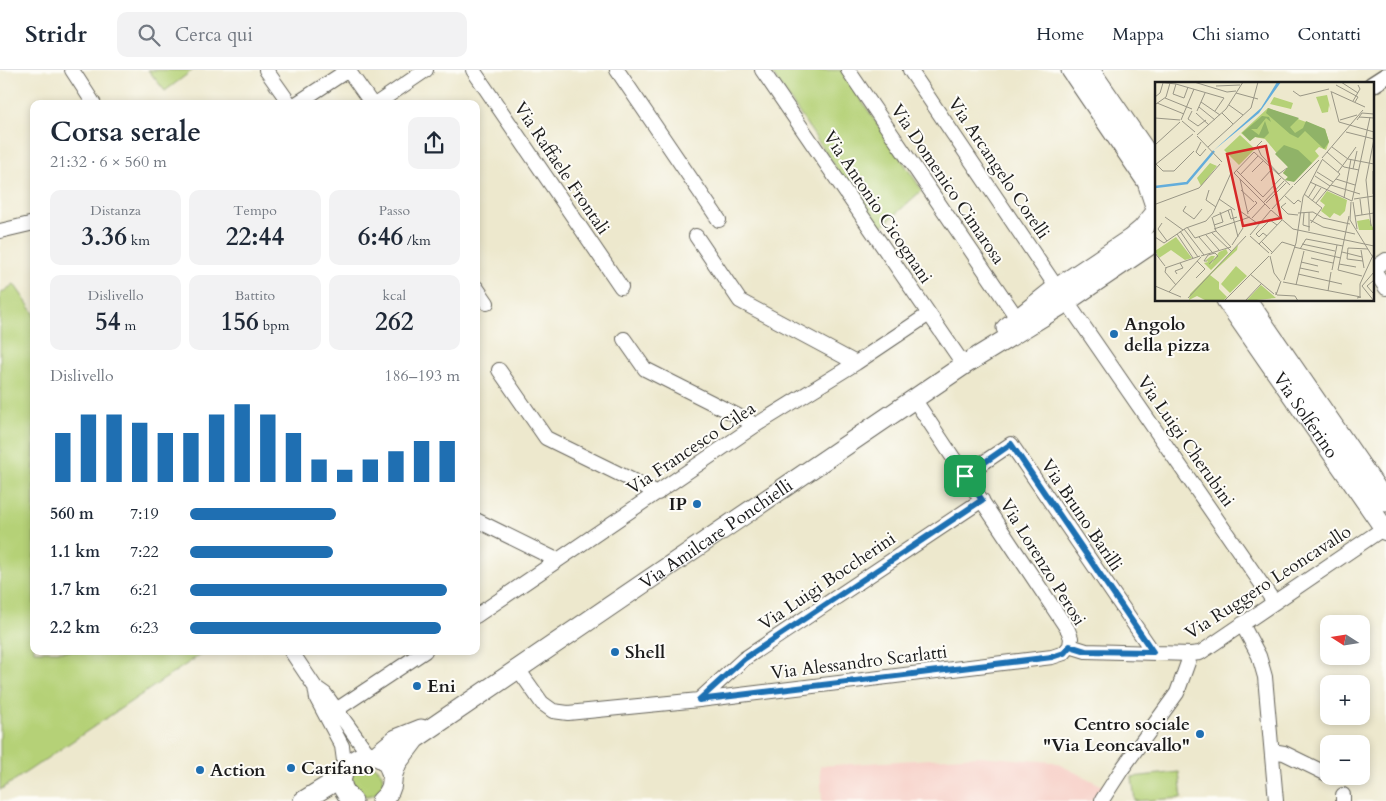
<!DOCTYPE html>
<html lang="it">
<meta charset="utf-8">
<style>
body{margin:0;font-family:Cardo,serif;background:#f2f2f3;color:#1f2937;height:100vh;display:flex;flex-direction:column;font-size:19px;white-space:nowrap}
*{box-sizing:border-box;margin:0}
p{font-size:16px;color:#747a83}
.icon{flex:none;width:28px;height:28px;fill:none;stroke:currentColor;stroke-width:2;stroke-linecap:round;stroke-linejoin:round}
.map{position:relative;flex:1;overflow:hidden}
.side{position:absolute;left:30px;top:30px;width:450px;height:555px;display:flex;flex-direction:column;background:#fff;border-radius:10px;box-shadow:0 2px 8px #0003}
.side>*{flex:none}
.needle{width:32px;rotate:282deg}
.fabs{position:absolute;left:1320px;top:545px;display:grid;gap:10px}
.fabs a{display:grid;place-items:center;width:50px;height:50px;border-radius:10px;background:#fff;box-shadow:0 2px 8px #0003;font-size:25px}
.pin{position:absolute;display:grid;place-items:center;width:42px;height:42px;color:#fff;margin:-21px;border-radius:10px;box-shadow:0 2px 8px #0006}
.round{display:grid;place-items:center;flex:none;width:52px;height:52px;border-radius:10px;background:#f2f2f3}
.summary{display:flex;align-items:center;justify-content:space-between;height:85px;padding:0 20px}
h1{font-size:28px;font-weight:700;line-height:38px}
.stats{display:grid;grid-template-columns:repeat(3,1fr);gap:8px;height:85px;padding:5px 20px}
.stats div{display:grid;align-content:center;border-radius:10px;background:#f2f2f3;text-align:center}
.stats b{font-size:25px;font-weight:700}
.stats small{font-size:14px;font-weight:400}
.stats p{font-size:14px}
.chart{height:140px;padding:10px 20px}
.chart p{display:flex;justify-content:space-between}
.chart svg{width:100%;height:90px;margin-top:5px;stroke:#1f6fb2;stroke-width:6}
ul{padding:0 20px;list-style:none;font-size:16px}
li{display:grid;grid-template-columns:80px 60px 1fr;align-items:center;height:38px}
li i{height:12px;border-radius:6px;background:#1f6fb2}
header{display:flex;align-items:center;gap:30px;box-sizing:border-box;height:70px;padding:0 25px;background:#fff;border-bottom:1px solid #e0e1e3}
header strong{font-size:24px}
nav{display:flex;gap:28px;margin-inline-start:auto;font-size:18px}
.search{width:350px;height:45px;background:#f2f2f3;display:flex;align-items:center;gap:12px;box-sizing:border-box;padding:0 18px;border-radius:10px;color:#747a83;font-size:19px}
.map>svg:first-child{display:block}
.built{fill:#f7d1c9}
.green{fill:#b5d177;stroke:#68764a}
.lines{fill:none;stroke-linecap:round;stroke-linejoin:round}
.minor-casing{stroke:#65635a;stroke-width:16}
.tertiary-casing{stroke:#65635a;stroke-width:19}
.secondary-casing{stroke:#65635a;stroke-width:21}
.minor{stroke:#fff;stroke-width:14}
.tertiary{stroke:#fff;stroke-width:16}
.secondary{stroke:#fff;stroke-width:19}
.route-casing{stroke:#fff;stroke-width:10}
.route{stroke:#1f6fb2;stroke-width:6}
.poi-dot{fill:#1f6fb2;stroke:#fdfcf7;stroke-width:2}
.labels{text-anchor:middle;stroke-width:4;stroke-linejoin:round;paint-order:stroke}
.street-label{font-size:18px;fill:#1c1c1c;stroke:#fdfcf7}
.poi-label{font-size:18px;font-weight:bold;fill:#1c1c1c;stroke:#fdfcf7;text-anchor:start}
.inset-river{fill:none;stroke:#63addb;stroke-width:2.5}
.inset-road{fill:none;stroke:#999686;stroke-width:1}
.view{fill:#d62828;fill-opacity:0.15;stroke:#d62828;stroke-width:2.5}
.inset-edge{fill:none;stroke:#1c1c1c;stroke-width:2.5}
</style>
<header>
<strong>Stridr</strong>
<div class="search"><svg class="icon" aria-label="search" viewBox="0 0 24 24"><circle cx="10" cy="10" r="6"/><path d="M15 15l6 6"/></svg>Cerca qui</div>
<nav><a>Home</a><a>Mappa</a><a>Chi siamo</a><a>Contatti</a></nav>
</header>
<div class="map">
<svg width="1386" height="731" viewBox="0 0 1386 731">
<rect width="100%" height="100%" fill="#fdfcf7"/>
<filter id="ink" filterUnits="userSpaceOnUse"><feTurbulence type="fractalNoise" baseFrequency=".02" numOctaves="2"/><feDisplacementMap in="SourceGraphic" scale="10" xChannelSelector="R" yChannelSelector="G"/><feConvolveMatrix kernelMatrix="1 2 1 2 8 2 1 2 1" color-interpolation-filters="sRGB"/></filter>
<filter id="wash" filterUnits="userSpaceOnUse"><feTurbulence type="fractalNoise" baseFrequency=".0096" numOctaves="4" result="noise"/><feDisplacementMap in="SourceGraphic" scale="20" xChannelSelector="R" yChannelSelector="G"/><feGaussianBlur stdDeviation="1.12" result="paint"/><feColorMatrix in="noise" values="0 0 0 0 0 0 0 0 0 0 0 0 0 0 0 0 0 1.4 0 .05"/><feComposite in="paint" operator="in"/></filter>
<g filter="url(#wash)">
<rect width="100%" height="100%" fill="#ede8cd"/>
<!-- built -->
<path class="built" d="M978,686l76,6 53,26 -9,13h-276l-2,-35z"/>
<!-- green -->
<path class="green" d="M148,0h45l-28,21z
M770,0h71l81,120 -44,40z
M14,214l20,29v338h172l-206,139v-496z
M351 710a16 16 0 1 1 32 0a16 16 0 1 1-32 0Z
M1179,702l3,26 -47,3 -3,-24z"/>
</g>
<g filter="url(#ink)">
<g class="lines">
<!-- minor casing -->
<g class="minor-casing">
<path id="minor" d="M72,0l22,34
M266,0l24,34
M348,0l24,34
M473,0l148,217
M617,0l102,150
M762,0l202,295
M848,0l169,248
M910,0l147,218
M296,34l52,-34
M376,34l50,-34
M0,161l34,-8
M696,166l44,65 116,62
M1386,190l-13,9 13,19
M476,217l11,16
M1067,232l207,300
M624,269l21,30 111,56
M499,300l47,68 112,55
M914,329l154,231 3,8 -1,8
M965,405l46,-31 142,208
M476,450l81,40
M476,546l280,-191 100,-62 73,-49
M1242,554l17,32 6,21 11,124
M1070,576l16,5 105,3 9,-1 184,-125
M291,581l24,36 2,12 25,47 3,22
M518,599l24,34 11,8 15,2 131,-13 353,-43 12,-4 6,-7
M315,617l10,7 44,61
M699,630l45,-41 238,-159
M327,646l98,-65
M1272,681l12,2 45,22
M1343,725v6
M1102,730l20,-31 55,-76 14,-39"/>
</g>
<!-- tertiary casing -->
<g class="tertiary-casing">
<path id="tertiary" d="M1372,15l14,-9"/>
</g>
<!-- secondary casing -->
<g class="secondary-casing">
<g id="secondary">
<path d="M1071,0l76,112 9,27"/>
<path d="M1090,0l66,96"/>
<path id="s1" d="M1226,230l160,231"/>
<path d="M1247,230l139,202"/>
<path d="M1006,258l45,-36 79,-53 12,-10 13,-16"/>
<path d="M375,686l21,-17 25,-10"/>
<path id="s2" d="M392,707l5,-14 18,-24 549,-374 96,-59 96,-65"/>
<path d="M303,731l39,-24"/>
<path d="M353,731c-39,-34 34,-70 39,-23 1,9 -4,17 -11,23"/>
</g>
</g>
<!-- minor -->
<use href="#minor" class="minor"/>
<!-- tertiary -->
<use href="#tertiary" class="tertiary"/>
<!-- secondary -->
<use href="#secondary" class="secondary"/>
</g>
</g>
<g class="lines" filter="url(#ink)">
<!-- route casing -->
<g class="route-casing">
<path id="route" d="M1011,374l142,208 -67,-1 -16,-5 -6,7 -12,4 -353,43 45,-41 238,-159 -17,-24z"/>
</g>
<!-- route -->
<use href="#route" class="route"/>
</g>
<!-- markers -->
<g class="poi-dot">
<circle cx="1114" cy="264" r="5"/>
<circle cx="697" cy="434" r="5"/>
<circle cx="615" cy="582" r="5"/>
<circle cx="417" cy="616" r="5"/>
<circle cx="1200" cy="664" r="5"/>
<circle cx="291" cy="698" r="5"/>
<circle cx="200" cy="700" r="5"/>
</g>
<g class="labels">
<!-- street labels -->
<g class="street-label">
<text transform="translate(562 98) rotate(56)" y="6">Via Raffaele Frontali</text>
<text transform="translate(999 98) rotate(56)" y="6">Via Arcangelo Corelli</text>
<text transform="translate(948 114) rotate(56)" y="6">Via Domenico Cimarosa</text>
<text transform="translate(878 137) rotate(56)" y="6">Via Antonio Cicognani</text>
<text dy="6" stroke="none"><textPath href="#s1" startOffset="140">Via Solferino</textPath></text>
<text transform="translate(1186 371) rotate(55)" y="6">Via Luigi Cherubini</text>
<text transform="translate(691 378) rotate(-34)" y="6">Via Francesco Cilea</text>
<text transform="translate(1082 445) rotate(56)" y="6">Via Bruno Barilli</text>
<text dy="6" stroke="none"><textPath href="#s2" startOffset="409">Via Amilcare Ponchielli</textPath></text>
<text transform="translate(1043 492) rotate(58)" y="6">Via Lorenzo Perosi</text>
<text transform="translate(827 511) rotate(-34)" y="6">Via Luigi Boccherini</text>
<text transform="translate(1268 512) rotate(-33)" y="6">Via Ruggero Leoncavallo</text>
<text transform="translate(859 592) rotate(-7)" y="6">Via Alessandro Scarlatti</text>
</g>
<!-- poi labels -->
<g class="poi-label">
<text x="1124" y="260">Angolo<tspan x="1124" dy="21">della pizza</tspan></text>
<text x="687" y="440" text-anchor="end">IP</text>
<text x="625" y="588">Shell</text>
<text x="427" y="622">Eni</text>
<text x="1190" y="660" text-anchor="end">Centro sociale<tspan x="1190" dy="21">"Via Leoncavallo"</tspan></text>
<text x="301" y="704">Carifano</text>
<text x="210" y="706">Action</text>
</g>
</g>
<!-- overview -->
<g transform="translate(1155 12)">
<rect width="219" height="219" fill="#ede8cd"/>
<path d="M172,13l4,16 -2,-6 -1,7 -6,1 -6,-16zM119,15l19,6 -2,6 -21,-5zM113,26l57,21 4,13 -3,8 -7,-3 -4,4 4,5 -24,25 -10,-1 3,-3 -5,-4 5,-6 -23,-28 -10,-2 -5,4 -9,-8zM85,53l15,14 -16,16 -15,-15zM55,81l7,3 -16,20 -4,-8zM172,109l20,9 -2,11 -5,5 -6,-3 -4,5 -9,-7 4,-6 -5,-4zM214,137l5,11h-15l-2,-9zM21,155l16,21 -7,2 -14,-10 -12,8 -4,-7zM83,163l-1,5 -27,25 9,7v7l8,8 -4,4h-16l-10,-5 -8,4 1,-6zM71,167l2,4 -17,17 -7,-7 4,-1 -2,-2 5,-4h4l-5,10 9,-14zM81,184l11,10 -17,17 -9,-9zM106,203l15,13 -30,3z" fill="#b5d177"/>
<path d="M113,26l31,10 -9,9 5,6 8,-5 3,-7 19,8 4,13 -5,7 -19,-18 -7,7 -8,-4 -24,-21zM107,34l7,1 2,5 -5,-4 -9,11h-6l8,6 6,-14 4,12 -5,5 -9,-1 -5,4 -8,-8zM129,63l14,5 14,13 -18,19 -9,-2 3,-3 -5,-4 5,-6 -13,-13z" fill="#90b368"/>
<path d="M122,0h4l-22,31 -46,38 48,-43z" fill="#63addb"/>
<path class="inset-river" d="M0,105l32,-4 27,-32"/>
<path class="inset-road" d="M39,0l33,10 9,-1M186,0l17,11M21,2l-3,10 11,4 4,-11M181,3l22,12 -3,5M0,4l1,-4 20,2 48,14 -9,13M61,4l24,-1M138,9l7,5 29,-7M176,9l8,31M177,10l33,15M81,11l22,6M0,15l5,-4 3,-10M10,16l27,11M198,19l7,-12 -2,-4M46,20l19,13M2,21l27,11M1,22l10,-7 4,-14M74,23l14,10M44,25l16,13M37,29l-4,8 10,7 8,-6M42,29l8,-18M41,31l13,12M67,31l11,11M204,35l15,1M0,36l25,2M26,38l13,-31M185,38l17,-5M202,38l5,-7 12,1M27,39l13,11M184,40l35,10M191,50l28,7M42,53l29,-26 17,-27M42,54l25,26M107,59l-5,5 4,9 18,19 8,-6M46,60l-5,10 4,4 6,-7M0,63l25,-23M53,65l43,-39 7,-26M177,65l16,12 26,5M172,70l17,15 15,3M167,76l41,-48M0,81l8,8h11l20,-20M0,83l38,-31M198,87l4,-18M81,88l27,27M218,89v23M97,90l11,-11M162,90l16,10M183,90l18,-25M79,91l20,-21 36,33M79,91l36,36M85,93l18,-19M160,94l15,10M85,97l8,35M181,97l19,6M106,99l11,-12M155,100l42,19M139,103l25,-25M176,103l29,9M54,108l-3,10 10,7M86,108l13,12M149,112l18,14 -11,15M130,114l9,8 4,-4 3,2M108,115l18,-19M153,116l8,-13M189,116l7,-39M64,117l16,11M199,117l20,-3M205,117l2,16M157,119l9,-13M197,119l18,-84M109,120l20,-21M196,120l-1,18 24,39M198,120l4,27M111,121l20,-20M131,121l-5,4 7,7 10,1M161,121l24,-29 -18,-15M1,122l43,-16 21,-24M31,124l-3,5 11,8 8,-10M76,127l7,28M117,127l21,-23M73,128l3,9 6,-2M116,128l22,19 81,17M85,129l17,12M93,130l9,-9 -2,-2M143,131l15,-1 10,6 27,6M149,131l-1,12 7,2M194,134l-11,54 24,6M200,134l19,-3M10,135l18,13M57,135l4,14 15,16M58,135l18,-8M97,136l13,-14M155,138l13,7 32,7M7,141l-4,6 9,12M59,143l9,-3 -3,-10M216,144l-5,-46 8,-41M32,145l8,11 21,-7M29,147l20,26M59,147l36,-12M25,149l18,26M154,149v-19M56,150l20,19M22,152l16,24M51,153l13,15M95,153l21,-25M95,154l19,17M112,154l-4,-3 -4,4 -3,-3 14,-14 7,5M0,155l9,6 22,-15 20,-7 7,-8 18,-40M44,155l13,15M106,159l11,11M104,162l23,-24M147,162l33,7M77,163l11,-17M139,165l47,11M145,167l6,-10 37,7M206,168l3,18M187,170l20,5M0,171l10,13M116,172l11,-12 13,4M46,174l30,-9M115,174l4,17 6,8M156,176l22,5M52,179h-3l4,-6 7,-2 3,3 -9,8M208,179l-16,-2 1,-11 20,1M146,180l17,4M184,182l17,3M10,186l35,-12M11,186l-1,4 11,13M145,186l19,4M177,188l5,-25M22,192l-2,-3 8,-3 -3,-5M95,192l24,20M143,192l44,10M41,196l9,-9 -8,-8M129,198l12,-37 7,-46 19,-37M128,200l78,15 -4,1M141,203l8,-34M0,204l26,11M173,209l3,-19M14,210l32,-35M121,210v3l5,-14M218,211l-6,-7 7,-6M122,213l18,1 3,5M205,214v-12l14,-31M33,216l58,-62M69,219l45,-45M90,219l16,-17M219,219l-12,-15 12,-14"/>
<path class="view" d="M111,64l15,72 -38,8 -16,-72z"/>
<rect width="219" height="219" class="inset-edge"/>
</g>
</svg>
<div class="fabs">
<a><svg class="needle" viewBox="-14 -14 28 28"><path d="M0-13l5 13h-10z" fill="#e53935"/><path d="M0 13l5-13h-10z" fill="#747a83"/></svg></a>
<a>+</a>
<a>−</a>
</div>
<div class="pin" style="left:965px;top:406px;background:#1e9e55"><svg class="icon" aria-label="arrive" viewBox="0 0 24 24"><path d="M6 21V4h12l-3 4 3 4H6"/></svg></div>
<section class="side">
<div class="summary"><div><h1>Corsa serale</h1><p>21:32 · 6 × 560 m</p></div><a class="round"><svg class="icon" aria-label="share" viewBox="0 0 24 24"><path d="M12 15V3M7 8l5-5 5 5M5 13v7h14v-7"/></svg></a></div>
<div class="stats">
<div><p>Distanza</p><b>3.36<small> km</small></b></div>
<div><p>Tempo</p><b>22:44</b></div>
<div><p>Passo</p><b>6:46<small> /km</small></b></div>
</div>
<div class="stats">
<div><p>Dislivello</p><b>54<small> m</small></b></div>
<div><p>Battito</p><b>156<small> bpm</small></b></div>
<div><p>kcal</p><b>262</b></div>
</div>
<div class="chart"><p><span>Dislivello</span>186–193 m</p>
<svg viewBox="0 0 160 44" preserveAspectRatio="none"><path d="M5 44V20M15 44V11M25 44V11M35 44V15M45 44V20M55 44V20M65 44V11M75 44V6M85 44V11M95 44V20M105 44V33M115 44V38M125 44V33M135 44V29M145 44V24M155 44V24"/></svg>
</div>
<ul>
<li><b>560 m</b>7:19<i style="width:54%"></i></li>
<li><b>1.1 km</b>7:22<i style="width:53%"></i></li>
<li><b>1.7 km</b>6:21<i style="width:95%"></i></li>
<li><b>2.2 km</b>6:23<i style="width:93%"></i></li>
</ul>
</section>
</div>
